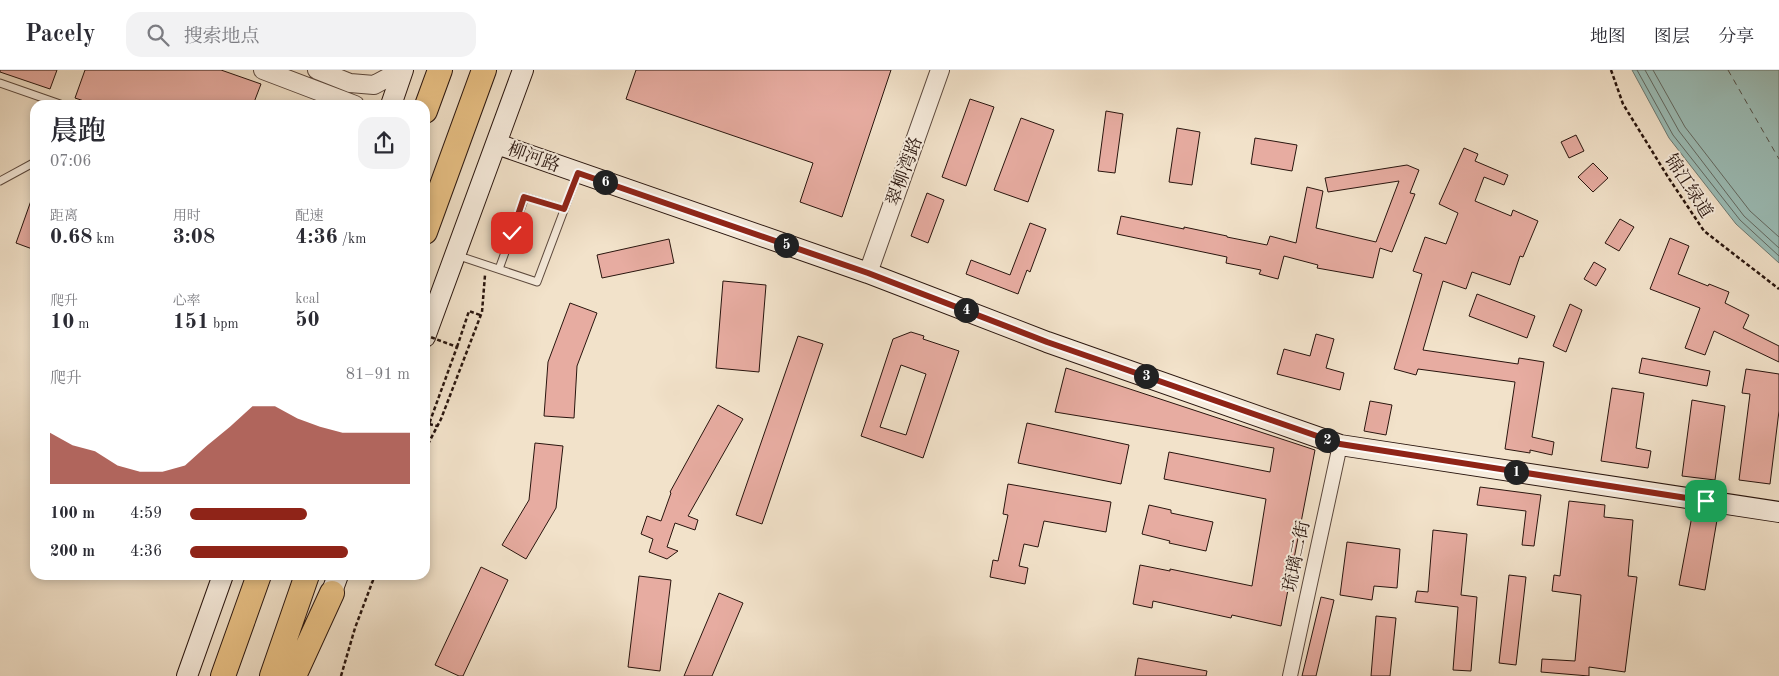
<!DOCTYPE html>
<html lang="zh">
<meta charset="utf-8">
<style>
body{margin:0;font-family:"Old Standard TT","Noto Serif SC",serif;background:#f2f2f3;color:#2b2b33;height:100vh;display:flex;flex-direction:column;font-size:19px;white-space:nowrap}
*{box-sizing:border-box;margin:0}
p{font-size:16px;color:#7c7c81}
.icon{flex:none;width:28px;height:28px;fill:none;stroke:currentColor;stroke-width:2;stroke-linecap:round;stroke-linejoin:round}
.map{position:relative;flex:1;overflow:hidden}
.panel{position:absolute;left:30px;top:30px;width:400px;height:480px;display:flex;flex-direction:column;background:#fff;border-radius:15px;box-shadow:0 2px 8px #0003}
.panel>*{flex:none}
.pin{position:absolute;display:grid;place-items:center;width:42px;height:42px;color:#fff;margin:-21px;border-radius:10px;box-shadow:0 2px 8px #0006}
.km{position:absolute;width:25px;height:25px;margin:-12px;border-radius:50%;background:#222;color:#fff;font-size:14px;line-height:25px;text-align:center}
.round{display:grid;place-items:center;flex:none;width:52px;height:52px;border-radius:15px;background:#f2f2f3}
.headline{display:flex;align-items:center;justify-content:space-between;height:85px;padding:0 20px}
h1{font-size:28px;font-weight:600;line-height:38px}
.metrics{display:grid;grid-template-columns:repeat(3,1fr);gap:8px;height:85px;padding:5px 20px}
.metrics div{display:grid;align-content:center}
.metrics b{font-size:21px;font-weight:600}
.metrics small{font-size:14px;font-weight:400}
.metrics p{font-size:14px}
.chart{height:140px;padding:10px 20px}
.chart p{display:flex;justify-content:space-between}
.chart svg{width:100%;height:90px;margin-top:5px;fill:#8f2418;opacity:.7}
ul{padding:0 20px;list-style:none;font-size:16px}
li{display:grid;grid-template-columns:80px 60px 1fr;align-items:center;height:38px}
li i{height:12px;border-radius:6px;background:#8f2418}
header{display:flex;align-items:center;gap:30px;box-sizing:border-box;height:70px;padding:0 25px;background:#fff;border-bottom:1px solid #e1e1e2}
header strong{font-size:24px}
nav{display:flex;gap:28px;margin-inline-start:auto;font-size:18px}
.search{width:350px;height:45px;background:#f2f2f3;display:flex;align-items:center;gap:12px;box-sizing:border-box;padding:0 18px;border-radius:15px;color:#7c7c81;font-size:19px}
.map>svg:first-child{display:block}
.water{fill:#9bbdb7;stroke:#6d7a73}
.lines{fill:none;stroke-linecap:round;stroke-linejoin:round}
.shore{stroke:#626962;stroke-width:1}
.ferry{stroke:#515049;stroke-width:1;stroke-dasharray:6 5;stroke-linecap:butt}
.building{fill:#e7aca1;stroke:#29150e;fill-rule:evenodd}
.service-casing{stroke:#5b483d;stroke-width:9}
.minor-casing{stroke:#5b483d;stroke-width:16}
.tertiary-casing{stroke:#5b483d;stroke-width:20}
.secondary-casing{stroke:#29150e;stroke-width:22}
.trunk-casing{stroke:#29150e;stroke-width:26}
.path{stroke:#29150e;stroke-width:2.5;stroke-dasharray:4 2.5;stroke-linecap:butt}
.service{stroke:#f7ecdd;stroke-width:7}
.minor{stroke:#f7ecdd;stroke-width:14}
.tertiary{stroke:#f7ecdd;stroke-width:18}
.secondary{stroke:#f7ecdd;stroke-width:20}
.trunk{stroke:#e9c185;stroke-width:24}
.path-bridge{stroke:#29150e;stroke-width:2.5;stroke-dasharray:4 2.5;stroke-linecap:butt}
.route-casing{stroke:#fff;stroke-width:10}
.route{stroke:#8f2418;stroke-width:6}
.labels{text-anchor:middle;stroke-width:4;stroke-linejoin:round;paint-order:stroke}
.street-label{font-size:18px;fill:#29150e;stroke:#f7ecdd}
</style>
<header>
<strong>Pacely</strong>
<div class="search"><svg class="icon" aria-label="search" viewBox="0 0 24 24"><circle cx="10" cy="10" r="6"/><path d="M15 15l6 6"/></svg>搜索地点</div>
<nav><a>地图</a><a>图层</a><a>分享</a></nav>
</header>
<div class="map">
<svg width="1779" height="606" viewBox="0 0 1779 606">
<rect width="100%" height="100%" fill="#f2e2ca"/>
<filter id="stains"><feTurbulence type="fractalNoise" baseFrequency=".004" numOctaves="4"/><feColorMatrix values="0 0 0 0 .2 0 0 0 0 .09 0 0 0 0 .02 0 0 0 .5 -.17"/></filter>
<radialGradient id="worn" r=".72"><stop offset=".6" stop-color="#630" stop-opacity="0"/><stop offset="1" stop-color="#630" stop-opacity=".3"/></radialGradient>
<!-- water -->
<path class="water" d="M1632,0h147v193l-43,-39 -67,-86z"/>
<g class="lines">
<!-- shore -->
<path class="shore" d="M1637,0l36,65 67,85 39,36
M1645,0l34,61 65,85 35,32
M1653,0l32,57 65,84 29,26"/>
<!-- ferry -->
<path class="ferry" d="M1728,0l51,89"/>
</g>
<!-- building -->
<path class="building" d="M0,0h57l-7,19 -50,-17z
M85,0h136l40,14 -8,21h-157l-21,-7z
M636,0h255l-49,147 -42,-15 13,-39 -187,-64z
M970,29l24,8 -28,79 -24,-9z
M1106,41l17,3 -8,59 -17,-2z
M1021,48l33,12 -26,72 -34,-12z
M1177,58l23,4 -8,53 -23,-3z
M1576,65l8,16 -15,7 -8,-16z
M1255,68l42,7 -5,26 -41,-7z
M1464,78l14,6 -3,7 33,14 -4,10 -20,-8 -9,24 36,15 2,-6 25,11 -15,36 -3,-1 -10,29 -38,-13 -6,17 -23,-8 -20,69 95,14 1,-6 25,4 -12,75 22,5 -2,13 -22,-5v3l-25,-4 10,-67 -97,-13 -2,6 -22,-6 28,-95 -9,-3 12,-34 21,7 12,-31 -19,-9z
M1593,93l15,15 -15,14 -15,-15z
M1407,95l12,5 -9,23 5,1 -23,58 -12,-4 -7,30 -56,-10 1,-3 -34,-9 -6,23 -19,-5 2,-4 -35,-7 1,-6 -110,-23 4,-18 63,13v-2l43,9v1l40,8 3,-9 26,7 11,-56 16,4 -7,37 60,14 23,-61 -71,11 -3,-14z
M927,123l17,7 -16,43 -17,-7z
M33,125h2v55l-19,-7z
M1620,149l14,8 -15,24 -14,-8z
M1030,153l16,6 -16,43 -3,-2 -9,24 -52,-20 5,-14 39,15z
M1670,168l19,8 -11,28 30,12 1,-2 20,8 -4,11 24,12 -6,13 36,18v16l-65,-31 -9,24 -20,-7 15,-40 -50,-19z
M669,169l5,24 -72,15 -5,-23z
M1594,192l12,7 -10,17 -12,-7z
M723,211l43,4 -7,87 -43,-4z
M1477,224l58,22 -8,22 -58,-22z
M570,233l27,10 -20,53 -3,52 -30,-2 4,-54z
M1570,234l12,6 -16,42 -13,-6z
M911,262l13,4 -1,3 36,12 -36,107 -62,-22 32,-97zM901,295l25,9 -20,61 -26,-8z
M1316,264l18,5 -8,29 18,5 -4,17 -63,-16 7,-25 26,7z
M798,266l25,8 -61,180 -26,-9z
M1642,288l68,13 -3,15 -68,-13z
M1066,298l249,82 -34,176 -49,-11 -1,3 -78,-17 -1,7 -19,-4 7,-39 30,6v-2l82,17 14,-87 -102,-20 5,-27 101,20 4,-24 -219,-36z
M1746,299l33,5v37l-9,73 -31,-4 11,-86 -8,-1z
M1612,318l32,5 -8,55 15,3 -3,17 -47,-7z
M1692,330l33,6 -10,74 -33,-4z
M1370,331l22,4 -6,30 -22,-4z
M718,335l25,14 -55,97 10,4 -3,10 -20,-7 -8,24 11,4 -11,8 -18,-7 4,-13 -12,-5 6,-18 14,5 10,-28 -1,-1z
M1027,353l102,22 -8,39 -103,-21z
M535,373l28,3 -7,62 -30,51 -24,-14 27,-45z
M1008,414l103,18 -5,30 -62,-11 -6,26 -14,-3 -5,22 9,2 -3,16 -35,-7 3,-17 5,1 10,-46 -5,-1z
M1480,417l61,8 -7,51 -12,-1 4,-34 -49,-6z
M1569,431l36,4 -1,12 29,3 -5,56 9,1 -12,95 -36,-5v9l-48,-4 1,-13 33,2 6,-66 -29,-4 2,-16 6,1z
M1149,435l22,5v3l42,9 -7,29 -37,-8 1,-2 -28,-7z
M1692,446l25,4 -12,70 -26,-5z
M1433,460l34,4 -6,61 16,2 -6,74 -18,-1 5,-63 -43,-5 2,-11 11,1z
M1347,472l53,7 -3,39 -23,-2 -2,14 -32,-5z
M481,497l27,13 -45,96h-4l-24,-11z
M1509,505l17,2 -10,88 -17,-2z
M639,506l32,4 -11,91 -32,-4z
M719,523l24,10 -31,73h-28z
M1321,527l13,3 -18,76h-14z
M1376,546l20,2 -6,58h-19z
M1138,588l69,13 -1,5h-71z"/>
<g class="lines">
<!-- service casing -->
<g class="service-casing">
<path id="service" d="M0,13l63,22
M0,111l35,-19
M456,185l81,27 41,-109
M499,199l26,-72 39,12"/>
</g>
<!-- minor casing -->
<g class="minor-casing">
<path id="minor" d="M1290,606l50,-231"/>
</g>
<!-- tertiary casing -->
<g class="tertiary-casing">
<path id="tertiary" d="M263,0l92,35
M317,0l33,13 24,2 28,-15
M868,203l72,-203"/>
</g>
<!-- secondary casing -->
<g class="secondary-casing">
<path id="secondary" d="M391,35l12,-35
M497,74l371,129 179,69 293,103 439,67
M425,267l98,-267
M326,538l12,-33
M187,606l36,-101"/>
</g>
<!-- trunk casing -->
<g class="trunk-casing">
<path id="trunk" d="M425,41l15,-41
M425,162l59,-162
M223,606l36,-101
M272,606l35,-101
M294,606l38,-83"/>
</g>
<!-- path -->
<path class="path" d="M1611,0l12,34 45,73 36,54 75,58
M457,277l12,-36 11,4
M429,354l8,2
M425,380l16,-31 41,-107 3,-37
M341,606l14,-48 20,-53"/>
<!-- service -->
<use href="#service" class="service"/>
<!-- minor -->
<use href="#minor" class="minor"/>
<!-- tertiary -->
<use href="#tertiary" class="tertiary"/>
<!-- secondary -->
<use href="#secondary" class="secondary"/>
<!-- trunk -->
<use href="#trunk" class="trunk"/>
<!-- path-bridge -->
<path class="path-bridge" d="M425,265l32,12 -28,77"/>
</g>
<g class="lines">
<!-- route casing -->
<g class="route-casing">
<path id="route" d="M512,163l12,-36 40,12 14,-36 290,100 179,69 293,102 366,57"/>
</g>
<!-- route -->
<use href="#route" class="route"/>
</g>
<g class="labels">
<!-- street labels -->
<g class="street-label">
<text transform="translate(534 87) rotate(20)" y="6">柳河路</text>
<text transform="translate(904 101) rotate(-70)" y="6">翠柳湾路</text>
<text transform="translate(1689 116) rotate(57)" y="6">锦江绿道</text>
<text transform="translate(1296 486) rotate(-78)" y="6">琉璃二街</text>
</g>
</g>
<rect width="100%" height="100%" filter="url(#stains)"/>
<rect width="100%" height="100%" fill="url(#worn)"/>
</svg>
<div class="pin" style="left:1706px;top:431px;background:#1e9e55"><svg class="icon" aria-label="arrive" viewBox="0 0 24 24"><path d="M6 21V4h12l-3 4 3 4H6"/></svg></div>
<div class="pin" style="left:512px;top:163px;background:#d93025"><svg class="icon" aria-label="check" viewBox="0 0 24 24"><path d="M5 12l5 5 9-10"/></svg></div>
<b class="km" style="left:1516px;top:402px">1</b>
<b class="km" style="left:1327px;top:370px">2</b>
<b class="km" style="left:1146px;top:306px">3</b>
<b class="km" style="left:966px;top:240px">4</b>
<b class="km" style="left:786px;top:175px">5</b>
<b class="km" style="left:605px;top:112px">6</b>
<section class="panel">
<div class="headline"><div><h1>晨跑</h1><p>07:06</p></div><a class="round"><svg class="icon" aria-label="share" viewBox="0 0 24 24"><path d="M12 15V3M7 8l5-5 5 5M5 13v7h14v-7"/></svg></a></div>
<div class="metrics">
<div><p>距离</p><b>0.68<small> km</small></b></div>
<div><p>用时</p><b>3:08</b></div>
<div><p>配速</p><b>4:36<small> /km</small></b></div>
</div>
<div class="metrics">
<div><p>爬升</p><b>10<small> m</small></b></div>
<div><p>心率</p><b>151<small> bpm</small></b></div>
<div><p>kcal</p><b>50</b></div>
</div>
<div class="chart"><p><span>爬升</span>81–91 m</p>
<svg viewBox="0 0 160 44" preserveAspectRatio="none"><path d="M0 44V19L10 25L20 28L30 35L40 38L50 38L60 35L70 25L80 16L90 6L100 6L110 12L120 16L130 19L140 19L150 19L160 19V44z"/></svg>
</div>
<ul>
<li><b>100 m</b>4:59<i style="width:53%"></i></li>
<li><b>200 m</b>4:36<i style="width:72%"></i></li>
</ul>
</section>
</div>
